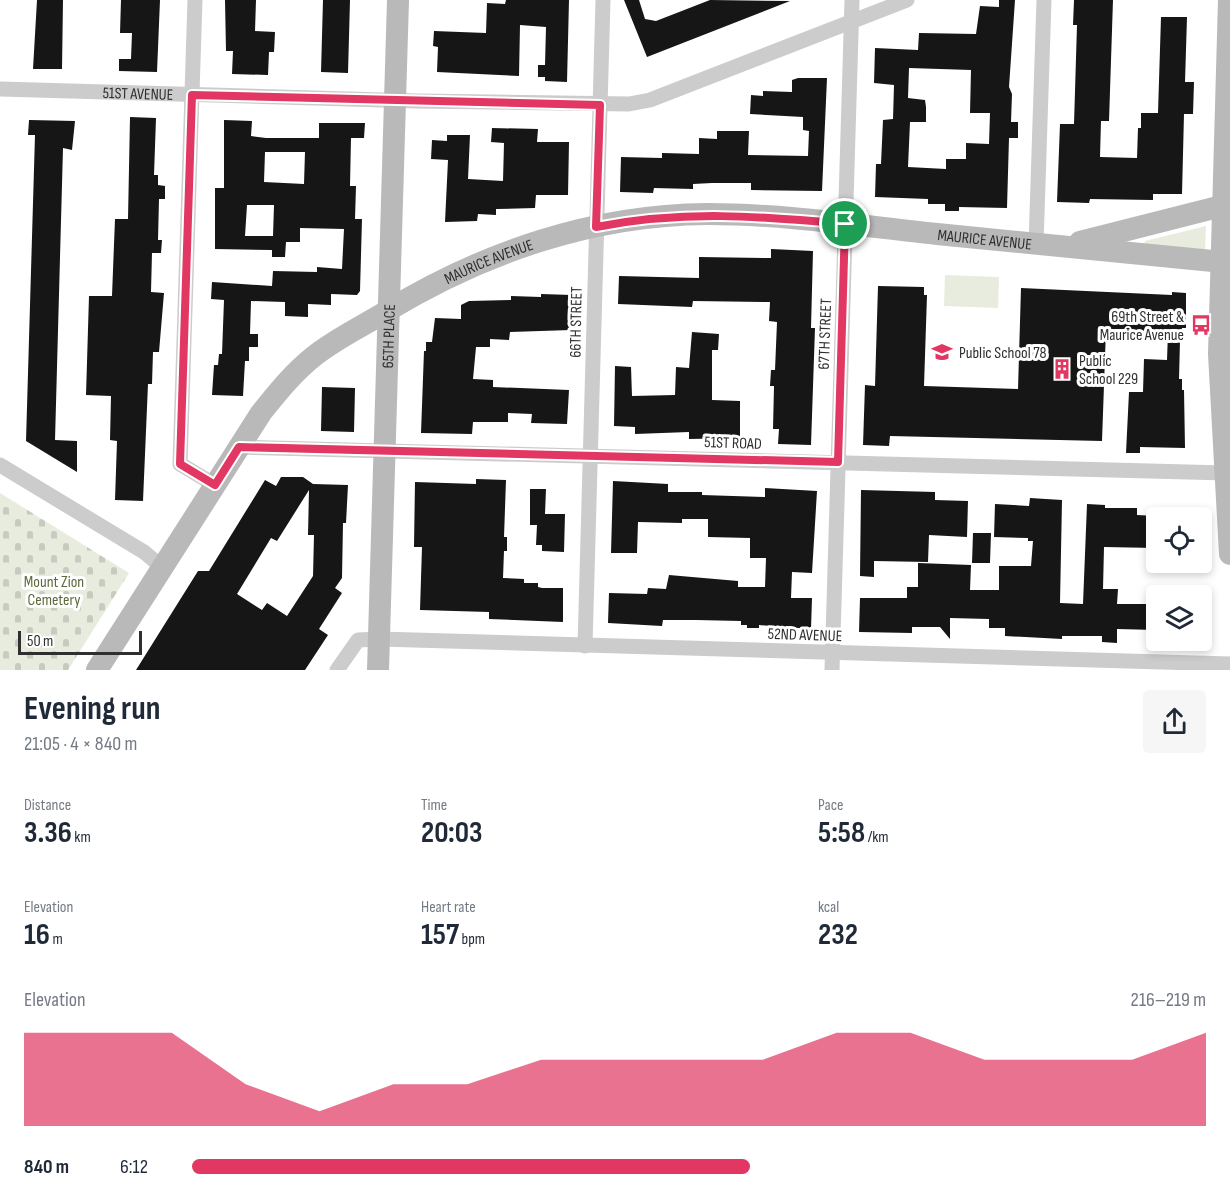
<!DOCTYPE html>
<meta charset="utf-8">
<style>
body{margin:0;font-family:"Sofia Sans Condensed",sans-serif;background:#f6f6f7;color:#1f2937;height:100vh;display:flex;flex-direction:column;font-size:22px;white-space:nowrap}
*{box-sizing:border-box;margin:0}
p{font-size:20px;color:#747a83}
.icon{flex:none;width:33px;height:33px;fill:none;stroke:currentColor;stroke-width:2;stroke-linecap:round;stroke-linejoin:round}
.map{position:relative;height:670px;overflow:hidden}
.sheet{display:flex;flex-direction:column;background:#fff;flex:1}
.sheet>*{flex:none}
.fabs{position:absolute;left:1146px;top:507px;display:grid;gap:12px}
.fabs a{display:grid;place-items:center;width:66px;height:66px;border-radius:6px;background:#fff;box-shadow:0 3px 9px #0003;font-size:30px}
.scale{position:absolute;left:18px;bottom:15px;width:124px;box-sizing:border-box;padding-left:6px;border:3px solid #2f2f2f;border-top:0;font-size:16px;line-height:21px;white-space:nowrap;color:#2f2f2f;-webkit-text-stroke:4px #fff;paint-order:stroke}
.pin{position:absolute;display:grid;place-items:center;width:51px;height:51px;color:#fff;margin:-26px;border:3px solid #fff;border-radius:50%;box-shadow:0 2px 6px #0007}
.round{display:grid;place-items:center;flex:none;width:63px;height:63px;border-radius:6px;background:#f6f6f7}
.overview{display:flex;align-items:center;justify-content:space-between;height:102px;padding:0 24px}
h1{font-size:33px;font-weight:700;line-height:45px}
.metrics{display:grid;grid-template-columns:repeat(3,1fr);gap:9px;height:102px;padding:6px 24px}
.metrics div{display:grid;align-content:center}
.metrics b{font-size:30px;font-weight:700}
.metrics small{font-size:16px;font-weight:400}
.metrics p{font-size:16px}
.chart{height:168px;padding:12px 24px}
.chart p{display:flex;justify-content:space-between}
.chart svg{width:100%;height:108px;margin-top:6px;fill:#e13762;opacity:.7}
ul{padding:0 24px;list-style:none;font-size:20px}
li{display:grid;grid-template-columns:96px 72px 1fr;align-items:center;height:45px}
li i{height:15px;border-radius:8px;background:#e13762}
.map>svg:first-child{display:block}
.green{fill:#e8ecde}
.cemetery{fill:url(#cemetery-stones)}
.building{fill:#161616;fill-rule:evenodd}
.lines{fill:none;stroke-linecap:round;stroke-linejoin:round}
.street{stroke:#ccc;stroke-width:15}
.secondary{stroke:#b9b9b9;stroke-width:22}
.route-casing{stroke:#fff;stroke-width:12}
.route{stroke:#e13762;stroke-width:8}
.labels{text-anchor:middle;stroke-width:6;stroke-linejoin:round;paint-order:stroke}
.street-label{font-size:16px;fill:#2f2f2f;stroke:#fff}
.poi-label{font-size:16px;fill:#2f2f2f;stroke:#fff;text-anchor:start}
.park-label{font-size:16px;fill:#5b6a3d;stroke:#fff}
</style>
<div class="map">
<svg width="1230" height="670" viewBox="0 0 1230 670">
<defs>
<pattern id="cemetery-stones" width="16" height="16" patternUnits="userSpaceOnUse" patternTransform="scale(1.5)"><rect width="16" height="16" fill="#e8ecde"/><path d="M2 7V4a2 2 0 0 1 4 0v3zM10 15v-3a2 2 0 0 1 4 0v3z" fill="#c7cbbf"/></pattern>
</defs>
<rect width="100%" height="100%" fill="#fff"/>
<!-- green -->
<path class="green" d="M1206,226l-1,24 -61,-4 1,-5z
M945,275l54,2 -1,31 -54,-2z"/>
<!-- cemetery -->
<path class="cemetery" d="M0,493l129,80 -61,97h-68z"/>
<!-- building -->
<path class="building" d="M37,0h26l-1,69h-29z
M121,0h39l-3,72 -38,-1v-12h12l1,-26h-12z
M225,0h31l-1,31 20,1 -1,20h-5l-1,23 -36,-1 1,-23h-7z
M323,0h27l-2,73 -27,-1z
M506,0h63l-2,82 -22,-1v-4h-7v-12h7l1,-38 -26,-2 -1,51 -82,-4 1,-25 -5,-1 1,-15 52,2 1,-30 18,1z
M624,0h15l6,19 11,2 54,-21 80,1 -143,56z
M999,0h16l-6,87 3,7 -1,28h7v16h-9l-2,70 -48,-1v4h-14v-7h-17v-5l-53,-2 1,-33h5l2,-44 10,-1 1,-34 -20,-2 1,-35 43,2 1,-17 57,1 4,-28 19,1zM909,68l62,2 -1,43h20l-1,31 -23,-1v16h-20v10l-38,-2 2,-45h16v-15l-1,-7 -17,-2z
M1074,0h39l-4,121h-8l-1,36 37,1 1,-30h3v-15h17l3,-96h26l-2,65h9l-1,32h-9l-2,80h-29v6l-63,-1 -1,4 -32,-1 3,-78h14l3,-99h-4z
M798,78h29l-5,113 -71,-1v-7h-39l-19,1v5l-39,-1 -1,5 -33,-1 1,-35 41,1v-5l37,1v-16l18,1v-8h32l-1,24 60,1 1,-25 -6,-1v-13l-53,-3 1,-19 12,1v-5l29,1v-12z
M130,117l26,1 -2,57h4v10l7,1v13h-6l-1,41h4l-1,13h-9l-1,39 13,1 -5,59h-6l-1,32h-4l-5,117 -28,-1 2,-59 -7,-1 1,-44 -25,-1 3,-99h23l3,-77h13z
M29,120l46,1 -3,29 -9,-2 -8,292 22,1v31l-51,-31 9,-306h-7z
M224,120l28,1 -1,15 15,2h53v-15h46l-1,15h-13l-1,48h6l-1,33h7l-2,72 -3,4 -26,-1v11l-23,-1v13l-23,-1v-14l-34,-1 -1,33h8v13h-9v14h-4l-2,35 -31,-1 2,-30h4l1,-11h3l2,-54 -13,-1 1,-17 60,4 1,-15 44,1v-5l25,2 2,-40 -44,-1v14h-14l-1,15h-13v-7l-57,-1v-61h9zM265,152h40l-1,32 -40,-2zM247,205h27l-1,31h-28z
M492,128l46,1 -1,13h32l-1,53h-32l-1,13 -39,1v6l-18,-1 -1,7 -32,1 3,-62 -17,-1 1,-19 15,1v-6h23l-2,44 35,2 1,-38 -13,-1z
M771,249l42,2 -2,77h4l-4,117 -33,-1 1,-15h-6l1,-43h-4l1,-16h4l2,-48 -8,-1 1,-19 -77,-1 -1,6 -74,-3 1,-28 80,2v-21l72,1z
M878,286l46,1v8h3l-3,91 94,3 3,-101 151,7v-3l14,1v35h-4l-2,12 -1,39h3v11h2l1,58 -45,-1v6h-14l3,-61h14l1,-33 23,1 1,-28 -62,-3 -4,112 -212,-5 -1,10 -26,-1 2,-60 10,1z
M541,294l31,1 -1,35 -61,2 -1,8 -19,-1v8h-14l-3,32 20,1v7l76,3 -2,34 -36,-1 1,-9 -24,-1v9h-35l-1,12 -51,-1 3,-82h2v-9h6l3,-24 26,1v-14l8,-4 42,-1v-4l30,1z
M692,332l27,2 -1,16h-6v50l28,1v37l-51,1v-7l-54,2v-7l-21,-1 1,-60 16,1 1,29 43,-1 1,-28 13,1z
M322,387l33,1 -1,44 -33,-1z
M281,477h22l10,7 35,1 -2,38h-3l-1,55 -7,10 7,5 -23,36 9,6 -23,35h-169l62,-99h11l56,-91 11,6zM309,490l-1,45h6l-1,41 -26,40 -20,-13 -5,7 -25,-16 34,-56 6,3z
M476,479l30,1 -2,57h3v14h-3l-1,27 21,1v4h14v4l4,1h21v34l-74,-3v-7l-69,-2 2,-63h-8l1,-65 61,2z
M613,481l55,3v8h34v3l63,2v-9l52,3 -5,82 -20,-1 -1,26h21l-1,31 -52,-4v3h-12v-3h-6v-4l-45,-1h-33l-1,6 -54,-3 1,-30 38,1 1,-6 18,1 3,-14 69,6v6h27l1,-29h-16v-20l-42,-1v-18h-26v4l-44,-1 -1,31h-26z
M530,489h16l-1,25h20l-1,38 -22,-1v-6h-6l1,-20h-7z
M861,490l74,2v8l33,1 -1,36 -38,-2 -1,27 -54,-1v16l-14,-1z
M1030,498l32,2 -2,103 23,1 4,-100 18,1v3h32v7l19,1v32l-52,-1 -1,42h15l-1,15h39v26l-39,-1v14l-15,-1v-6h-40v3l-57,-3v-8h-16v-9l-39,-1v21l-10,-12h-28v6l-53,-1 1,-34h47v-11h11v-24l53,2 -1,25h29v-24h32l2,-25h-5v-3l-34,-1 1,-33 34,2z
M973,533h18l-1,30h-18z"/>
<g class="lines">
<!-- street -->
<g class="street">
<path d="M195,0l-15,464 35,21"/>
<path id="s1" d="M0,89l417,12 212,3 21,-4 257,-100"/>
<path d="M1036,245l8,-245"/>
<path d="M239,447l987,26"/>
<path d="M0,465l144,87 19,16"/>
<path d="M585,646l18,-646"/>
<path d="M337,670l21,-30 21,-1 851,25"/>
<path d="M832,670l20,-670"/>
</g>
<!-- secondary -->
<g class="secondary">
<path d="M1229,0l-10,354 11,200"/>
<path d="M1080,242l150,-38"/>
<path id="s2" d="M97,670l164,-257c16,-20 32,-40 52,-56 22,-18 50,-31 74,-46 97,-59 206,-96 320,-97 77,0 154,12 230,20 96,10 191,19 286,28"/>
<path id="s3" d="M378,670l20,-670"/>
</g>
</g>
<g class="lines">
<!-- route casing -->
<g class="route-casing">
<path id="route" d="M192,95l408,10 -4,122c88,-17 162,-11 249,-3l-7,238 -599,-15 -24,38 -35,-21z"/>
</g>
<!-- route -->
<use href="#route" class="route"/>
</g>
<!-- icons -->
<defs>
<g id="bus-bare" transform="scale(1.62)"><path d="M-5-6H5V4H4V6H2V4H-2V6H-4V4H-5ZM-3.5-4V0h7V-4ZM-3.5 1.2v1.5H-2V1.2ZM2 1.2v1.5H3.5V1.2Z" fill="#e13762" stroke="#fff" stroke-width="2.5" paint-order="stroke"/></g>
<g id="school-bare" transform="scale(1.62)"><path d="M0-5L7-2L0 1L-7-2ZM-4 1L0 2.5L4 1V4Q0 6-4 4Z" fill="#e13762" stroke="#fff" stroke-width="2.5" paint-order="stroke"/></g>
<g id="building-bare" transform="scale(1.62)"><path d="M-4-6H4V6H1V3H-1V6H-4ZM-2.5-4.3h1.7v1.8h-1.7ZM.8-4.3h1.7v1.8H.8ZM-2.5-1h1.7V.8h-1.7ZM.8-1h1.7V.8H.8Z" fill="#e13762" stroke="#fff" stroke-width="2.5" paint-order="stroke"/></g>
</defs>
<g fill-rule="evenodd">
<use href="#bus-bare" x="1201" y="325"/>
<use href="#school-bare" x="942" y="352"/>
<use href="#building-bare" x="1062" y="369"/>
</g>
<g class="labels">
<!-- street labels -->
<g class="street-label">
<text dy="6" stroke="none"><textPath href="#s1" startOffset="138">51ST AVENUE</textPath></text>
<text dy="6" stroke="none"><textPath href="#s2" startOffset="1086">MAURICE AVENUE</textPath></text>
<text dy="6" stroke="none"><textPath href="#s2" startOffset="582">MAURICE AVENUE</textPath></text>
<text transform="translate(575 322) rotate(-89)" y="6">66TH STREET</text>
<text transform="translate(824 334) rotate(-88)" y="6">67TH STREET</text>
<text dy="6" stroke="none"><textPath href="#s3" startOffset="334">65TH PLACE</textPath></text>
<text transform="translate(733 442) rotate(2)" y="6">51ST ROAD</text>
<text transform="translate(805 634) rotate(2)" y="6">52ND AVENUE</text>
</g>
<!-- poi labels -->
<g class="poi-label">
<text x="1184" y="322" text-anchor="end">69th Street &amp;<tspan x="1184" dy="18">Maurice Avenue</tspan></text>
<text x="959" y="358">Public School 78</text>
<text x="1079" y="366">Public<tspan x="1079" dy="18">School 229</tspan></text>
</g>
<!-- park labels -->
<g class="park-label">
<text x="54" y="587">Mount Zion<tspan x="54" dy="18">Cemetery</tspan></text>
</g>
</g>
</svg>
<div class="fabs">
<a><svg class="icon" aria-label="locate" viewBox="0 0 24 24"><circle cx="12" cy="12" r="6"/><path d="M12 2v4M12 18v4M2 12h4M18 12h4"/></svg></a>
<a><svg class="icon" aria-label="layers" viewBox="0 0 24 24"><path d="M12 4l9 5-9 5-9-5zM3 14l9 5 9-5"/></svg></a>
</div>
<div class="scale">50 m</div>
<div class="pin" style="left:845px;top:224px;background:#1e9e55"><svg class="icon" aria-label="arrive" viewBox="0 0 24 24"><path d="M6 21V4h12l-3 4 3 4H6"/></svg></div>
</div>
<section class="sheet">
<div class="overview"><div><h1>Evening run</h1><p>21:05 · 4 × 840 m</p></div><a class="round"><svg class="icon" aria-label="share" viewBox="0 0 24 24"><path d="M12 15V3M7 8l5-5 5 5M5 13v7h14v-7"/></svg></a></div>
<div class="metrics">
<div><p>Distance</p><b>3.36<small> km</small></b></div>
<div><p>Time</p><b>20:03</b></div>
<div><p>Pace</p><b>5:58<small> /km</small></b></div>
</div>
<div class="metrics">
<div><p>Elevation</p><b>16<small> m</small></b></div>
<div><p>Heart rate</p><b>157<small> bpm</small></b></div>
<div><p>kcal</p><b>232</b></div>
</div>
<div class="chart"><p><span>Elevation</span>216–219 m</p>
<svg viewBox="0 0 160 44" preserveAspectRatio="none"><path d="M0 44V6L10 6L20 6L30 27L40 38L50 27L60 27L70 17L80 17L90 17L100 17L110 6L120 6L130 17L140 17L150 17L160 6V44z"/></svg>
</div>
<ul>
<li><b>840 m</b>6:12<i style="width:55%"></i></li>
</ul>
</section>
